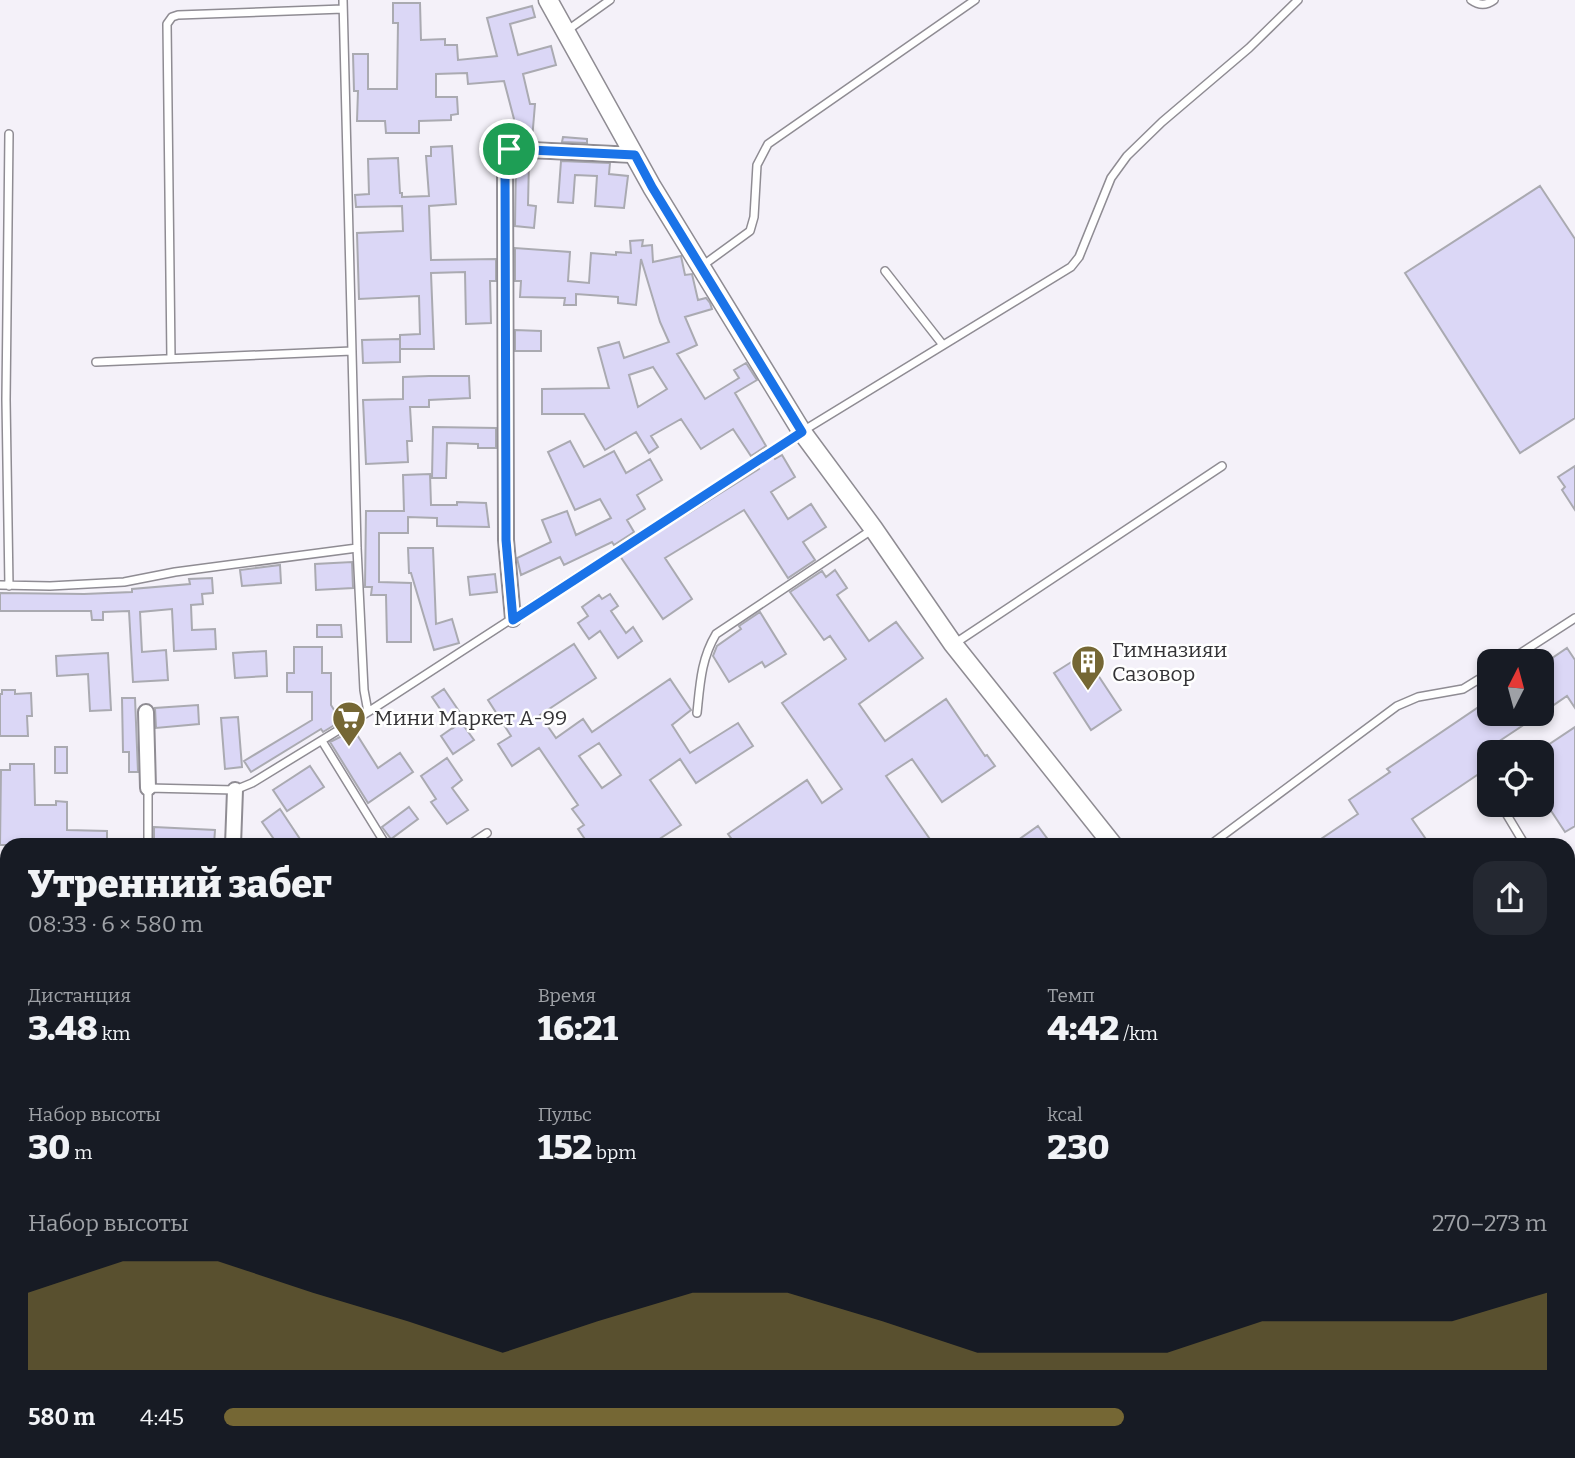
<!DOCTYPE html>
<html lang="ru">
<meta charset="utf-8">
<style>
body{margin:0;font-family:Bitter,serif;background:#242831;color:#f1f3f6;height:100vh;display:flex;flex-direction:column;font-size:26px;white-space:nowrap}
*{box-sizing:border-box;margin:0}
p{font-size:23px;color:#9ea1a6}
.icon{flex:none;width:38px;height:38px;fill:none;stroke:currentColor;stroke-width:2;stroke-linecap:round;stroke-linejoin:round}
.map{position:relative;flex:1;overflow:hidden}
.panel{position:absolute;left:0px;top:838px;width:1575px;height:621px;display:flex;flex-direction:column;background:#171b24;border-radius:21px 21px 0 0;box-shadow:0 4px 10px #0003}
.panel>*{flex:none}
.needle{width:46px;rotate:6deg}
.buttons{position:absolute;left:1477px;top:649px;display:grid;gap:14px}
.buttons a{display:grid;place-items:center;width:77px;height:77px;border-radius:14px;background:#171b24;box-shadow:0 4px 10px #0003;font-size:35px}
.pin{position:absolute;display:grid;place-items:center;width:60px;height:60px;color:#fff;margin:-30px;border:4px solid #fff;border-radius:50%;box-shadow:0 2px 7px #0007}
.round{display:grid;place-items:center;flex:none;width:74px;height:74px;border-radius:21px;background:#242831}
.headline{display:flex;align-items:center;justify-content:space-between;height:119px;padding:0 28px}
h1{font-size:38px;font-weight:800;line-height:52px}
.stats{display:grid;grid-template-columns:repeat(3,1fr);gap:10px;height:119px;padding:7px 28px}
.stats div{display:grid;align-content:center}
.stats b{font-size:35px;font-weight:800}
.stats small{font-size:19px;font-weight:400}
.stats p{font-size:19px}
.chart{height:196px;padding:14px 28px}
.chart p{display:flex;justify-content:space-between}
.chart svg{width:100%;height:126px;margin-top:7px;fill:#756734;opacity:.7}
ul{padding:0 28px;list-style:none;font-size:23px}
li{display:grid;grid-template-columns:112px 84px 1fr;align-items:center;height:52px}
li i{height:18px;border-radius:9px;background:#756734}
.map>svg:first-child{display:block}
.green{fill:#b7c79c}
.building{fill:#dbd7f6;stroke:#aaaab1;stroke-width:2;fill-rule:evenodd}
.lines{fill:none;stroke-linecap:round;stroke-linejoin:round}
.service-casing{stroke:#8f8c93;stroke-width:10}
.minor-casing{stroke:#8f8c93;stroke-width:18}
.tertiary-casing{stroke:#8f8c93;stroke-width:21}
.service{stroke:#fff;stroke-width:7}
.minor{stroke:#fff;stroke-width:14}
.tertiary{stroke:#fff;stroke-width:18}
.route-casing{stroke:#fff;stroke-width:14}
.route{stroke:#1a73e8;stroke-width:9}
.labels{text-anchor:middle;stroke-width:5;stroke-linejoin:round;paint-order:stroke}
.poi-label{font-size:21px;fill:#353437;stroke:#fff;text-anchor:start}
</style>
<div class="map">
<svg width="1575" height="1458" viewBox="0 0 1575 1458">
<rect width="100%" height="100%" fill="#f4f1f9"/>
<!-- green -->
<path class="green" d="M1047,1452h406l10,6h-419z"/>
<!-- building -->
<path class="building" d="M393,3h27l1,37 24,-1v6h12l1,15 39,-4 -10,-38 45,-12 3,11 -25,7 8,31 33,-9 5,19 -33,9 7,30h5l-3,36 -21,-1 3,-20 -10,-38 -36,3 -1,-11 -31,1v23h21l1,17 -7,1v5l-32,1v12h-33l-1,-12h-28l1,-30h-4l-1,-37h15v35h29l1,-66h-5z
M563,137l24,2v4l-25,-1z
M452,146l4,58 -27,2 2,54 65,-1v22h-6l1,42 -25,1 -1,-52 -34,1 3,76h-34v-14l20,-1 -1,-38 -60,3 -2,-66 46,-2 -1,-25 -46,1 -1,-12 14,-1 -1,-35 30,-1 2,35h2v4l27,-1 -3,-40h5v-9z
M516,159l13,1 -1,45 8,1 -2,22 -19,-2z
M561,161l49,2 -1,11 19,2 -4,32 -29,-2 2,-30 -22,-1 -2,28 -15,-1z
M1540,186l35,53v179l-55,35 -115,-180z
M643,240l-1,6 10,-1 1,17 28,-6 4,19 7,-1 6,26 8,-2 4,5 2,6 -27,8 12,28 -20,9 28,45 34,-21 -5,-8 12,-7 11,17 -22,13 31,53 -15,10 -18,-27 -32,20 -20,-30 -30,17 7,11 -9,6 -13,-21 -31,18 -21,-36h-42v-25l67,-1 -11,-40 21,-6 5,16 45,-16 -9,-20 -19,-63 -5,46 -18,-2v-6l-42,-3v11h-12l1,-7 -45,-1 1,-16h-6v-33l55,4 -2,29 21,2 2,-30 25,2v-3l15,1 -1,-12zM653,367l14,22 -29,18 -9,-32z
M515,330l26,1v20h-26z
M400,339v23l-37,1 -1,-23z
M429,376h40l1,22 -41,2v7h-19l2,34h-5l1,21 -42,2 -3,-64 40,-1v-22z
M433,427l63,1v20h-18v-4l-31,-1 -1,35h-14z
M570,441l14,26 30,-16 12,22 24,-14 12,21 -25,15 8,14 -18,11 7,12 -20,13 -2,-3 -48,23 -4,-8 -39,18 -4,-17 34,-16 -9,-22 25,-9 9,24 35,-17 -11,-19 -25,11 -27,-58z
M782,455l13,22 -24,15 17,27 23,-15 15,23 -23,15 12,18 -27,18 -44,-68 -79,48 27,41 -29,20 -43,-63 139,-87 -1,-2 15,-11 2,3z
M1575,466v44l-13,-20 3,-3 -7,-10z
M430,474l1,31h26v-3l29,1 3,24 -52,-1v-8l-29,-1v16h-29v49l32,1v59h-24l-1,-47h-15l1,-8h-7l1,-76h38l-1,-36z
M408,548h25l3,76 16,-5 7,24 -25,7 -23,-77h-2z
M352,562l1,26 -37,2 -1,-26z
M280,565l1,18 -39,3 -2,-16z
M835,570l12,18 -10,7 32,46 27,-19 27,36 -64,46 26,37 61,-42 39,57 2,-1 8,11 -53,36 -30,-43 -26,17 48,69h-198l-8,-11 79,-54 15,23 20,-14 -60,-86 64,-44 -16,-23 -6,4 -34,-48 32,-21 4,6z
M495,574l2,18 -27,3 -2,-18z
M212,578l1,15 -11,1 1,10 -12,1 1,25 23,-1 1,20 -42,2 -2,-42 -32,3 2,40 24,-2 2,30 -35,2 -4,-71 -26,1v8h-11l-1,-9h-91v-18l84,1 48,-2v-3l58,-5 -1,-5z
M610,594l8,12 -7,5 15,22 7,-6 9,14 -24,17 -18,-27 -11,8 -11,-16 10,-7 -6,-9 17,-12 3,4z
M760,612l26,42 -21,13 -3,-5 -33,20 -16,-26 4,-10 24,-17 -2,-3z
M317,625h24l1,12h-25z
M574,644l22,34 -56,37 16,23 27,-19 9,13 78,-53 21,31 -19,15 18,28 48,-30 15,23 -57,37 -16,-24 -30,21 31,45 -31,20h-61l-11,-16 6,-4 -12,-16 6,-4 -39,-57 -27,18 -14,-22 13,-8 -23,-36zM599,743l22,32 -19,13 -23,-32z
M294,647h28v26h9v32l10,16 -18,11 -2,-3 -70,43 -7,-11 68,-41v-28h-25v-19h7z
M1567,648l8,12v48l-8,-12 -25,17v-48z
M266,651l1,25 -32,2 -2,-25z
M108,653l3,57 -21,1 -2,-37 -31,2 -1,-20z
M1084,654l37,56 -30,20 -37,-57z
M444,689l21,31 -12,8 -21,-31z
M2,690h13v4l16,-1 1,23h-5l1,20h-28v-42h2z
M122,698h13l3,74h-9v-20h-6z
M1489,700v14h51l-48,32 5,6h-8v15l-77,52 18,26h-118l46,-31 -9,-14 41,-28 -3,-3z
M198,705l1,19 -43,4 -1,-20z
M238,717l4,50 -17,2 -4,-51z
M461,722l13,18 -21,14 -12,-18z
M1575,727v99l-10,6 -23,-35v-48z
M354,730l24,38 22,-15 13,19 -45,31 -38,-61z
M55,747h12v26h-12z
M447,758l15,22 -10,8 16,22 -21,14 -16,-22 5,-3 -15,-23z
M10,764h24l1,41h21v-4l11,1v28l40,1v14h-107l1,-75h9z
M310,766l14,21 -37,24 -14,-21z
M409,807l9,12 -27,20 -9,-12z
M280,809l24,36h-26l-16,-23z
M1038,826l14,19h-41z
M154,827l61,3 -1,15h-60z"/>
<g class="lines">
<!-- service casing -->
<g class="service-casing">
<path id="service" d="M343,0l14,548 7,142 4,22 407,-264 296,-181 8,-10 32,-79 16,-22 35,-34 87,-74 49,-48
M1471,0c7,5 15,6 23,0
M565,32l45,-32
M702,266l48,-35 4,-14 3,-52 11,-21 207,-144
M885,271l58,74
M171,359l-4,-335 5,-7 6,-2 165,-6
M96,362l256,-11
M0,585l50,1 74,-4 51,-10 182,-24
M9,586l-3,-186 3,-266
M954,644l268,-178
M1507,662l68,-44
M697,713c3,-29 4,-54 19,-79l157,-105
M322,741l64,104
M1501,805l24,40
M148,845v-57l87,2 17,-7 116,-71
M469,845l18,-12
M1210,845l187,-139 21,-9 45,-8 26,-16
M0,1041l7,-1
M0,1200l7,-1
M1568,1286l7,-5
M1568,1433l7,-7
M361,1458l1,-6
M1539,1458l6,-6"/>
</g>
<!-- minor casing -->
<g class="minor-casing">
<path id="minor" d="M513,619l-7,-79 -1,-380 4,-11 126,6
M146,712l2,76
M233,845l2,-55
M539,1452l1,6
M690,1458v-6"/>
</g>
<!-- tertiary casing -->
<g class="tertiary-casing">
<path id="tertiary" d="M548,0l104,187 150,245 71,96 80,116 160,201
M1568,1386l7,11"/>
</g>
<!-- service -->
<use href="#service" class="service"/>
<!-- minor -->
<use href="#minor" class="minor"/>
<!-- tertiary -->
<use href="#tertiary" class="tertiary"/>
</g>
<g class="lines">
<!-- route casing -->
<g class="route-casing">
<path id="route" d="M509,149l126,6 17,32 150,245 -289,188 -7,-80 -1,-380z"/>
</g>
<!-- route -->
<use href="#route" class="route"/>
</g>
<!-- icons -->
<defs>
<g id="building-pin" transform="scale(1.75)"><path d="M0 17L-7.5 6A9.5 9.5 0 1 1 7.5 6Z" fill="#756734" stroke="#fff"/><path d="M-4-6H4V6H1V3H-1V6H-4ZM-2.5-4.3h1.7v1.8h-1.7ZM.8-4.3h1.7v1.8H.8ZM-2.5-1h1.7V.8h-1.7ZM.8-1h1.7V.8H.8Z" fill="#fff"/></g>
<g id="supermarket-pin" transform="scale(1.75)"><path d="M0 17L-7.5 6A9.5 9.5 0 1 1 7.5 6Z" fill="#756734" stroke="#fff"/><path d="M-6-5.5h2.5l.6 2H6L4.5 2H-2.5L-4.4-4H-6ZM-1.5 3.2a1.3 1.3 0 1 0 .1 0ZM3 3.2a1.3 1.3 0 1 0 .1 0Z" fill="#fff"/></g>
</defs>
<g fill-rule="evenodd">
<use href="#building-pin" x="1088" y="662"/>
<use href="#supermarket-pin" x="349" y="718"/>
</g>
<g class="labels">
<!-- poi labels -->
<g class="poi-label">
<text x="1112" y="657">Гимназияи<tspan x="1112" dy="24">Сазовор</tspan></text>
<text x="374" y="725">Мини Маркет А-99</text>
</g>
</g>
</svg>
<div class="buttons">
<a><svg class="needle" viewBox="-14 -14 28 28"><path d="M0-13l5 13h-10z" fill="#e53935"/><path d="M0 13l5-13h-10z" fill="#9ea1a6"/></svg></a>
<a><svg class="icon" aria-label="locate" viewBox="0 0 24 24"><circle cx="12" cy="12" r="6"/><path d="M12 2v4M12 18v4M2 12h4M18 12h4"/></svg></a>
</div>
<div class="pin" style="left:509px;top:149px;background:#1e9e55"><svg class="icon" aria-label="arrive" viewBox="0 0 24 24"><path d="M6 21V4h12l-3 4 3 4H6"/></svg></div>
<section class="panel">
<div class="headline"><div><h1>Утренний забег</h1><p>08:33 · 6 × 580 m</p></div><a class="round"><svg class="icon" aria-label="share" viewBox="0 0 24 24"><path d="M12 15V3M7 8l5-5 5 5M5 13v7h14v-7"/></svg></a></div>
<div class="stats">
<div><p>Дистанция</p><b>3.48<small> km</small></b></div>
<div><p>Время</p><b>16:21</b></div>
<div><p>Темп</p><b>4:42<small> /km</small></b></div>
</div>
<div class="stats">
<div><p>Набор высоты</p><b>30<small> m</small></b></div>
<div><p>Пульс</p><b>152<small> bpm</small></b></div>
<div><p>kcal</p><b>230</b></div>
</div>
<div class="chart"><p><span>Набор высоты</span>270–273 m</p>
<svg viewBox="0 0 160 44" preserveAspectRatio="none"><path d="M0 44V17L10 6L20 6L30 17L40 27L50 38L60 27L70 17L80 17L90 27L100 38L110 38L120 38L130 27L140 27L150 27L160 17V44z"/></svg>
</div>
<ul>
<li><b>580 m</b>4:45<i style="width:68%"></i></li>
</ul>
</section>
</div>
